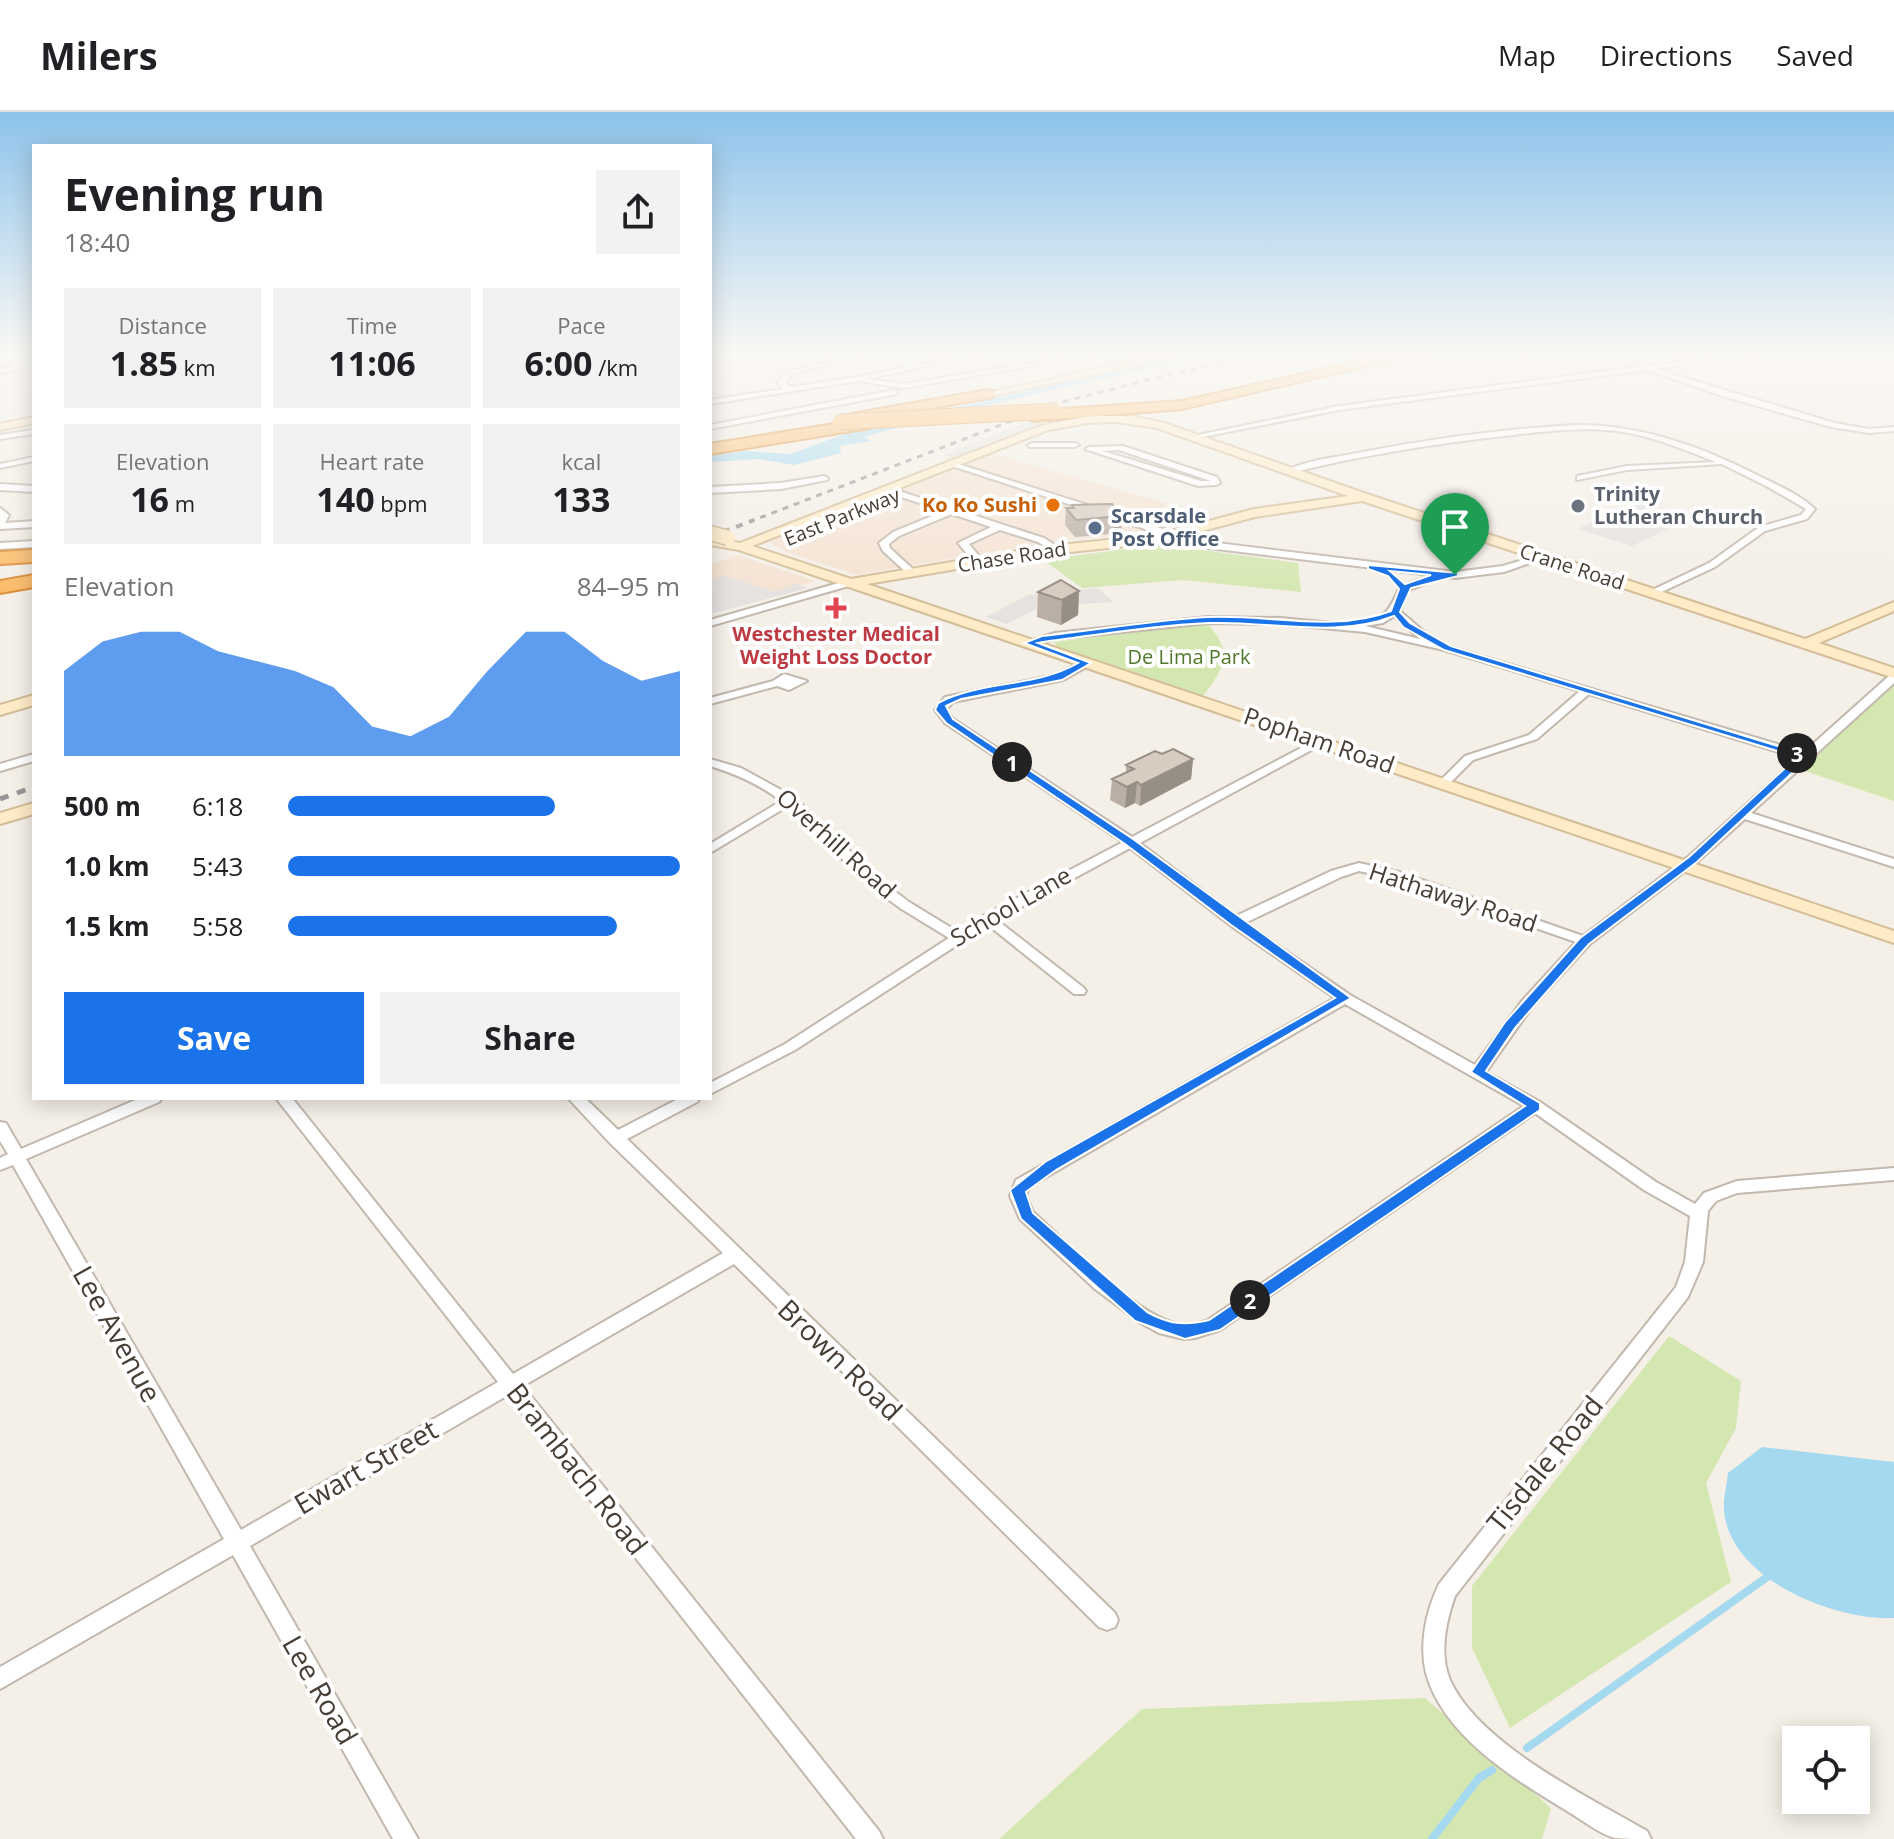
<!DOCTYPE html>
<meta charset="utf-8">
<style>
body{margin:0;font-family:"Open Sans",sans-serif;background:#f2f2f2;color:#202124;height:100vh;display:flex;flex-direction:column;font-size:30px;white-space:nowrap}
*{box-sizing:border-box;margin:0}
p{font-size:26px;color:#757577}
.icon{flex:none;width:44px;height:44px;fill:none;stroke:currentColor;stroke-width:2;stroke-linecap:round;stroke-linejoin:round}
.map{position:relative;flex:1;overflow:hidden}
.drawer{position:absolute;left:32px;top:32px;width:680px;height:956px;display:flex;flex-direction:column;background:#fff;border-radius:0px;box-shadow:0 4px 20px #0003}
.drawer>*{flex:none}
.controls{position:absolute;left:1782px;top:1614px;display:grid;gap:16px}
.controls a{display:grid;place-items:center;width:88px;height:88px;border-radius:0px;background:#fff;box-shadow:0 4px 20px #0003;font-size:40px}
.pin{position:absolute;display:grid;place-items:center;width:68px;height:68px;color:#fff;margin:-82px -34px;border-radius:50% 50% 50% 0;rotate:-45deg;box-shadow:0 0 8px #0007}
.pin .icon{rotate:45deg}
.km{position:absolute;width:40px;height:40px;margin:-20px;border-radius:50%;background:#222;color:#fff;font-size:22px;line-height:40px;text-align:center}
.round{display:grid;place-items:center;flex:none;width:84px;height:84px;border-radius:0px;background:#f2f2f2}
.overview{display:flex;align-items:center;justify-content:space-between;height:136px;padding:0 32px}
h1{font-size:44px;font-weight:700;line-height:60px}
.figures{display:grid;grid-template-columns:repeat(3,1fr);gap:12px;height:136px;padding:8px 32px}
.figures div{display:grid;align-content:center;border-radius:0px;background:#f2f2f2;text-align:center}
.figures b{font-size:34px;font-weight:700}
.figures small{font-size:22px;font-weight:400}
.figures p{font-size:22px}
.chart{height:224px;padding:16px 32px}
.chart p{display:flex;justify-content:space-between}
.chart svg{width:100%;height:144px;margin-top:8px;fill:#1a73e8;opacity:.7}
.action{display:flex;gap:16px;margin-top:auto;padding:16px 32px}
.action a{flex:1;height:92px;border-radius:0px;background:#1a73e8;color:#fff;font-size:32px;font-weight:700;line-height:92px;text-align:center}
.action a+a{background:#f2f2f2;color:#202124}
ul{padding:0 32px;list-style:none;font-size:26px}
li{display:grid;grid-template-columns:128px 96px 1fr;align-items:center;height:60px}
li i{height:20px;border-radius:10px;background:#1a73e8}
header{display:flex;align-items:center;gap:48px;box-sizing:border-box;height:112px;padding:0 40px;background:#fff;border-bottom:2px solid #e0e0e0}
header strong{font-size:38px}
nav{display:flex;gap:44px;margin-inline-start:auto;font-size:28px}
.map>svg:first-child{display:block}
.commercial{fill:#f5e3d3}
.green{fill:#d5e7b1}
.parking{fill:#e5e2df}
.water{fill:#a4d9f0}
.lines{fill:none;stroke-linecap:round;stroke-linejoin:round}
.stream{stroke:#a4d9f0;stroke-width:8}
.street-casing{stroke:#c2b8ad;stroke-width:4}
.secondary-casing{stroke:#d3bd98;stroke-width:4}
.highway-casing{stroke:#dc8f39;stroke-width:4}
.street{fill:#fff;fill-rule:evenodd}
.secondary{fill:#feebc7;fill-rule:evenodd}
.highway{fill:#fcbc6a;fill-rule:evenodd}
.rail-far2{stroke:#969696;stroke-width:3;stroke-dasharray:6 6;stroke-linecap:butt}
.rail-far1{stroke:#969696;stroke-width:4;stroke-dasharray:7 7;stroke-linecap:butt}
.rail{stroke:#969696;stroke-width:5;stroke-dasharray:9 9;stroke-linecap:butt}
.secondary-bridge-casing{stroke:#d3bd98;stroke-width:17;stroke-linecap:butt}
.highway-bridge-casing{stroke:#dc8f39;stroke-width:17;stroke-linecap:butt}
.secondary-bridge{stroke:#feebc7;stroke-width:14}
.highway-bridge{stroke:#fcbc6a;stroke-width:15}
.wall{fill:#baafa5}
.shaded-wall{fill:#978f86}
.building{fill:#d8ccc0;stroke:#978f86;stroke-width:2}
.route{fill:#1a73e8;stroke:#fff;stroke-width:2;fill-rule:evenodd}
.food-dot{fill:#e8710a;stroke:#fff;stroke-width:3}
.worship-dot{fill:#6b7280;stroke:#fff;stroke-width:3}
.service-dot{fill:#5c6f8a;stroke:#fff;stroke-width:3}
.health-dot{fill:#e0444e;stroke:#fff;stroke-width:3}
.labels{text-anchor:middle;stroke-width:8;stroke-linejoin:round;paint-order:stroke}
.far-worship-label{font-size:20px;font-weight:bold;fill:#5b616d;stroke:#fff;text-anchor:start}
.far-food-label{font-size:20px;font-weight:bold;fill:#c56008;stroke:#fff;text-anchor:end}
.far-service-label{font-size:20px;font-weight:bold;fill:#4e5e75;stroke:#fff;text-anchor:start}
.far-street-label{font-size:20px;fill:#473f36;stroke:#fff}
.far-health-label{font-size:20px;font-weight:bold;fill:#be3a42;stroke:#fff}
.far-park-label{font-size:20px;fill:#50782a;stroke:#fff}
.street-label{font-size:24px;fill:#473f36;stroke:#fff}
.near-street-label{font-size:28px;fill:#473f36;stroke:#fff}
</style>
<header>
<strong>Milers</strong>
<nav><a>Map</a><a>Directions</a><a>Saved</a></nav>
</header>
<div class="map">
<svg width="1894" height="1727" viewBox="0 0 1894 1727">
<rect width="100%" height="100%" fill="#f4efe7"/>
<!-- commercial -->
<path class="commercial" d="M991,341l178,51 -42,20 19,7 -4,3 -81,6 -205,35 -70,-23 -21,-12z
M737,443l79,26 -106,32v-48z"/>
<!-- green -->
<path class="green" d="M1147,434h26l125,17 3,29 -117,-12 -102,8 -39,-28z
M1207,511c27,29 17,46 -4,73l-146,-49 -3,-5z
M1894,571v118l-92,-31z
M1669,1224l72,45 -5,47 -30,55 25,99 -221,146 -38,-80v-62z
M1425,1586l126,110 -9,31h-543l143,-130z"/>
<!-- parking -->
<path class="parking" d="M1029,309l12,2 -86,36 -11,-4z
M1636,390l47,19 -51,25 -55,-17z
M723,463l52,17 21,-8 12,4 -98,26v-22l4,-2 -4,-2v-8z
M1097,476l17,14 -72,4 -35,18 -21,-7 42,-22z"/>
<!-- water -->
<path class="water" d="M1224,240c-121,28 -242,51 -360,85l7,4 -31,5 1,7 -47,12 -35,-6 -49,3v-6l34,-5 46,3 71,-26 336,-75z
M1762,1335l132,15v156c-59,3 -165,-39 -170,-108 -1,-12 3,-25 4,-37z"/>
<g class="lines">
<!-- stream -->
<path class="stream" d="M1527,1636l243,-173
M1432,1727l47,-61 13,-8"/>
<!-- street casing -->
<g class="street-casing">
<path id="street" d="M863,240h11l-82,22 -7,8 5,5 68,-10 121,-25h13l-126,27 38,5 191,-32h16l-207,36 -46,-7 -148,23v-4l73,-11 -6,-7 11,-10z
M1752,240h19l-116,17 180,54 34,6 25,-2v4l-25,2 -38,-6 -109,-31 -74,-26 -309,40 -147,29 -4,-2 151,-31z
M34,250v4l-34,7v-4z
M894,278l4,2 -1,2 -187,35v-4z
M1575,313c64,-1 125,21 182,50 20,10 42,19 58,34l-8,10 -42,12 -50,36 -62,29 -3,-1v-4l59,-28 50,-36 42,-12 5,-6 -38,-22 -46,-23 -95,6 -50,10v-4l50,-10 89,-4c-31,-12 -61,-25 -93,-30 -37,-6 -74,-1 -110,3 -75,8 -150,20 -223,38l-4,-2c18,-10 45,-13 66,-17 73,-14 149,-25 223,-29z
M34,318v4l-34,5v-4z
M1032,331h43l4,2 -4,2h-46l-1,-2z
M1123,334l94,31 3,6 -4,2 -18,1 -113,-37 4,-2zM1119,338l92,31h-10l-98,-30z
M34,345v4l-34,7v-4z
M949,349l252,80 254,31 48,-6 39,-12 5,3 -43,15 -49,6 -255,-31 -251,-82z
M824,364l4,2 -1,2 -46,9 -71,4v-6l71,-4z
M0,372l34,2v6l-34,-2z
M874,379l28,1 142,46 17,11 -8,2 -15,-9 -38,-12 -31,14 14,17 -8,2 -17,-20 33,-16 -39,-13 -53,22 -10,8 1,4 27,25 -8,2 -26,-24 -4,-8 14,-11 51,-21 -46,-15 -24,-1z
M0,396l9,7 -4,8 29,-2v6l-34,2z
M34,429v6l-34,2v-6z
M1431,463l3,1v4l-27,11 -7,20 29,25 1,2 -3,2 377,112 86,-77 4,-1v9l-143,130 143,46v8l-149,-48 -48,43 -107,82 -58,63 -46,65 54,30 116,80 39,22 9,-11 33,-12 157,-13v12l-157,13 -21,8 -8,10 -5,51 -15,35 -233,299c-9,25 -16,58 -5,84 29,64 138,117 197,151l4,8c-11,0 -26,0 -36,-1 -15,-4 -30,-16 -43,-24 -53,-32 -129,-77 -146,-141 -7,-29 0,-62 13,-89l237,-297 9,-25 5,-46 -46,-26 -109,-77 -315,217 -25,8 -11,1 -25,-6 -20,-11 -44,-33 -75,-70 -10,-23 6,-16 319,-182 -105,-73 -100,-77 -133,72 87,68 2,3 -2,3h-10l-86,-69 -193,125 -85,44v-11l75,-39 164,-106 -49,-30 -30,-22 -82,-80 -78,47v-9l71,-43c-22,-17 -45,-27 -71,-35v-7l31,9 53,29 86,83 29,22 49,30 25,-16 140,-74 -178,-119 -10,-13 10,-13 111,-22 30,-15 5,3 -1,2 -27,15 -110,22 -7,8 7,9 179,118 186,-98 4,-1 6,3 -188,102 96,73 95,-45 28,-8 40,9 184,64 106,-80 109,-98 -209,-64 -52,45 -64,21 -25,25 -4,2 -6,-4 27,-27 64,-21 51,-44 -136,-41 -79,-18 -85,-8 -72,-1 -153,16 -26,7 -5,-3 31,-10 153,-16 72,1 74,7v-3c34,-7 31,-4 46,-35zM1394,504l26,23 -55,-13 18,-3zM1359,759l31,7 186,64 -54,59 -47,64 -125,-70 -105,-72 96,-46zM1345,892l179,102 -316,214c-8,3 -16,6 -25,5 -46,-6 -115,-82 -150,-113l-7,-16 3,-9z
M849,468l5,3 -2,2 -142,41v-6z
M784,562l23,7 -18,9 -12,-4 -67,18v-6l63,-17z
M34,642v7l-34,10v-7z
M140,986h22l-3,4 -133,57 215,371 257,-148 -222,-284h16l221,276 210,-121 -114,-111 -41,-44h17l33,32 62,-32h20l-3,4 -70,37 488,474 3,7 -3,7 -8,3 -8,-3 -365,-363 -211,122 356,445 4,8h-27l-348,-444 -258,151 168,293h-25l-160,-284 -233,134v-22l224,-128 -211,-374 -13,5v-12l8,-4 -8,-13v-19l6,1 15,26z"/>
</g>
<!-- secondary casing -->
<g class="secondary-casing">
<path id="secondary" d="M1175,240h19l-206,45 -5,-3z
M1088,304h43l33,7 203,71 438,145 89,-37v9l-75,32 75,25v10l-532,-177 -107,16 -98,26 -117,12 -173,29 1027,347v12l-992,-338 -163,-55 -29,-5v-8l30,6 300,-117zM1116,310l41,6 191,68 -94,13 -98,26 -116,12 -189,32 -99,-33 296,-116 40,-7z
M34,305v6l-34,7v-6z
M34,583v10l-34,10v-10z
M34,691v11l-34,10v-11z"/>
</g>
<!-- highway casing -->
<g class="highway-casing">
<path id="highway" d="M1401,240h26l-245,57 -149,12 -8,-5 8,-5 149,-10z
M988,278l5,1v6l-119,22 4,4 -8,5 -160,26v-10l136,-22 -3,-3 8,-5z
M34,438v12l-34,2v-12z
M34,463v12l-34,6v-12z"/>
</g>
<!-- street -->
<use href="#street" class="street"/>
<!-- secondary -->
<use href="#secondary" class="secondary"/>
<!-- highway -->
<use href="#highway" class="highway"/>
<!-- rail-far2 -->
<path class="rail-far2" d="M749,410l309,-119 200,-51"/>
<!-- rail-far1 -->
<path class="rail-far1" d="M710,425l44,-17"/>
<!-- rail -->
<path class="rail" d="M0,687l34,-12"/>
<!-- secondary-bridge casing -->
<g class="secondary-bridge-casing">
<path id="secondary-bridge" d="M710,421l18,5"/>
</g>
<!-- highway-bridge casing -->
<g class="highway-bridge-casing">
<path id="highway-bridge" d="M840,310l214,-11"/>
</g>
<!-- secondary-bridge -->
<use href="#secondary-bridge" class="secondary-bridge"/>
<!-- highway-bridge -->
<use href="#highway-bridge" class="highway-bridge"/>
</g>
<!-- wall -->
<path class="wall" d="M1112,392l9,29 -46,4 -10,-12 1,-17h6v-3z
M1079,479l-1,24 -17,10 -24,-8 1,-25z
M1162,642l31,5 -2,20 -51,27 -5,-3 -10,5 -15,-8 2,-21 14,-7v-7z"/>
<!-- shaded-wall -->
<path class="shaded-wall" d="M1122,404l-1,17 -7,1 1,-17z
M1079,479l-1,24 -17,10 1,-25z
M1193,647l-2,20 -51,27 1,-21z
M1137,670l-2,21 -10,5 2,-21z"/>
<!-- building -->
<path class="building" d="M1112,392l10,12 -46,4 -10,-12h8l-2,-3z
M1061,468l18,11 -17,9 -24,-8z
M1173,637l20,10 -52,26 -4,-3 -10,5 -15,-8 22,-10 -8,-4 29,-14 7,3z"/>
<!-- sky -->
<linearGradient id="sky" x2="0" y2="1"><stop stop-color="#8dc3eb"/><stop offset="0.5" stop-color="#faf8f4"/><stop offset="1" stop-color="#faf8f4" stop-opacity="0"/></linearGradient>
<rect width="1894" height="482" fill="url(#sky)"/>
<!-- route -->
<path class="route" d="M1368,453l90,8v3l-47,12 -11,24 10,11 41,23 359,110 -113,106 -108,82 -74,84 -29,43 54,32v7l-320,220 -35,9 -50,-18 -114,-102 -11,-29 35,-28 290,-164 -104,-73 -106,-81 -179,-121 -11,-13 3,-7c44,-23 97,-15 140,-40l-54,-20 18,-7c55,-6 111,-16 166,-19 61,-3 125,16 183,-6l8,-22 -11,-13 -20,-7zM1390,459l41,4 -26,9zM1394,504l9,11 41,23 353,107 -108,100 -109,81 -75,84 -34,50 54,34 -316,214c-25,6 -40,4 -62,-8l-114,-99 -7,-21 30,-22 295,-172 -218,-159 -180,-120 -7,-13 15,-7 101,-19 29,-17 -53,-20 5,-1c55,-7 112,-17 167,-19 61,-2 126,16 184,-7z"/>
<!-- markers -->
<circle class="food-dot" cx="1053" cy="393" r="8"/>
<circle class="worship-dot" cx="1578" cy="394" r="8"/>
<circle class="service-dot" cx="1095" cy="416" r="8"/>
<path class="health-dot" d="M832 484h8v8h8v8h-8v8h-8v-8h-8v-8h8z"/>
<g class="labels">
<!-- far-worship labels -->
<g class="far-worship-label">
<text x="1594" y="389">Trinity<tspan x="1594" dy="23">Lutheran Church</tspan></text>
</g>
<!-- far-food labels -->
<g class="far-food-label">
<text x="1037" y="400">Ko Ko Sushi</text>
</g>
<!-- far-service labels -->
<g class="far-service-label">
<text x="1111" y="411">Scarsdale<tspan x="1111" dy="23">Post Office</tspan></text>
</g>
<!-- far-street labels -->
<g class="far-street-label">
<text transform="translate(842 405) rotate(-22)" y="7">East Parkway</text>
<text transform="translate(1012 445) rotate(-9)" y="7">Chase Road</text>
<text transform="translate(1572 455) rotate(18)" y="7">Crane Road</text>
</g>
<!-- far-health labels -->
<g class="far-health-label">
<text x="836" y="529">Westchester Medical<tspan x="836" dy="23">Weight Loss Doctor</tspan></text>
</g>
<!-- far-park labels -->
<g class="far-park-label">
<text x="1189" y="552">De Lima Park</text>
</g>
<!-- street labels -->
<g class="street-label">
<text transform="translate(1319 629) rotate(19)" y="8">Popham Road</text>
<text transform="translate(836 732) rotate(42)" y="8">Overhill Road</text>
<text transform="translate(1453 786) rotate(18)" y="8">Hathaway Road</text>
<text transform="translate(1011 795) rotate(-30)" y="8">School Lane</text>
</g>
<!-- near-street labels -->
<g class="near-street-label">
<text transform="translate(117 1222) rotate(61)" y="10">Lee Avenue</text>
<text transform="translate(840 1248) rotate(44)" y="10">Brown Road</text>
<text transform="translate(1545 1352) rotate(-51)" y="10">Tisdale Road</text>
<text transform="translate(366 1355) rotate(-30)" y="10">Ewart Street</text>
<text transform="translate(577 1357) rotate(52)" y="10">Brambach Road</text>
<text transform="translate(320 1578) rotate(60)" y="10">Lee Road</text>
</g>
</g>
</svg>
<div class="controls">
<a><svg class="icon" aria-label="locate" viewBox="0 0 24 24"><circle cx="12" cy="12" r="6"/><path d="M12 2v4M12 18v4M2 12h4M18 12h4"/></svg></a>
</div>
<div class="pin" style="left:1455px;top:463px;background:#1e9e55"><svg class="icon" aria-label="arrive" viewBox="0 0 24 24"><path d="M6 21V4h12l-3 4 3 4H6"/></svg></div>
<b class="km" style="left:1012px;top:650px">1</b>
<b class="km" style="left:1250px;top:1188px">2</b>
<b class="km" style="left:1797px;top:641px">3</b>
<section class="drawer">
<div class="overview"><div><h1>Evening run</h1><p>18:40</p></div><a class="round"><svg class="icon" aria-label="share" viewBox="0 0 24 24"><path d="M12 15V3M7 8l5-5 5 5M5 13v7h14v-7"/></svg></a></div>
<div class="figures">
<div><p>Distance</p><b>1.85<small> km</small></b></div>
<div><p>Time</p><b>11:06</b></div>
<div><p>Pace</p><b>6:00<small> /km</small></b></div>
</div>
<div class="figures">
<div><p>Elevation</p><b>16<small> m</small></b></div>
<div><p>Heart rate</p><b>140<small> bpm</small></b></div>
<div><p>kcal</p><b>133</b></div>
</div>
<div class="chart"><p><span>Elevation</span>84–95 m</p>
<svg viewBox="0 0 160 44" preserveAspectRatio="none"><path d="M0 44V18L10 9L20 6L30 6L40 12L50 15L60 18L70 23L80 35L90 38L100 32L110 18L120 6L130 6L140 15L150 21L160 18V44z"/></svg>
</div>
<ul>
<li><b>500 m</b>6:18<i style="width:68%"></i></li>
<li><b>1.0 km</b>5:43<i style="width:100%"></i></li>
<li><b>1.5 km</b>5:58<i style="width:84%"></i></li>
</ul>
<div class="action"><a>Save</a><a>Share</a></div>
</section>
</div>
